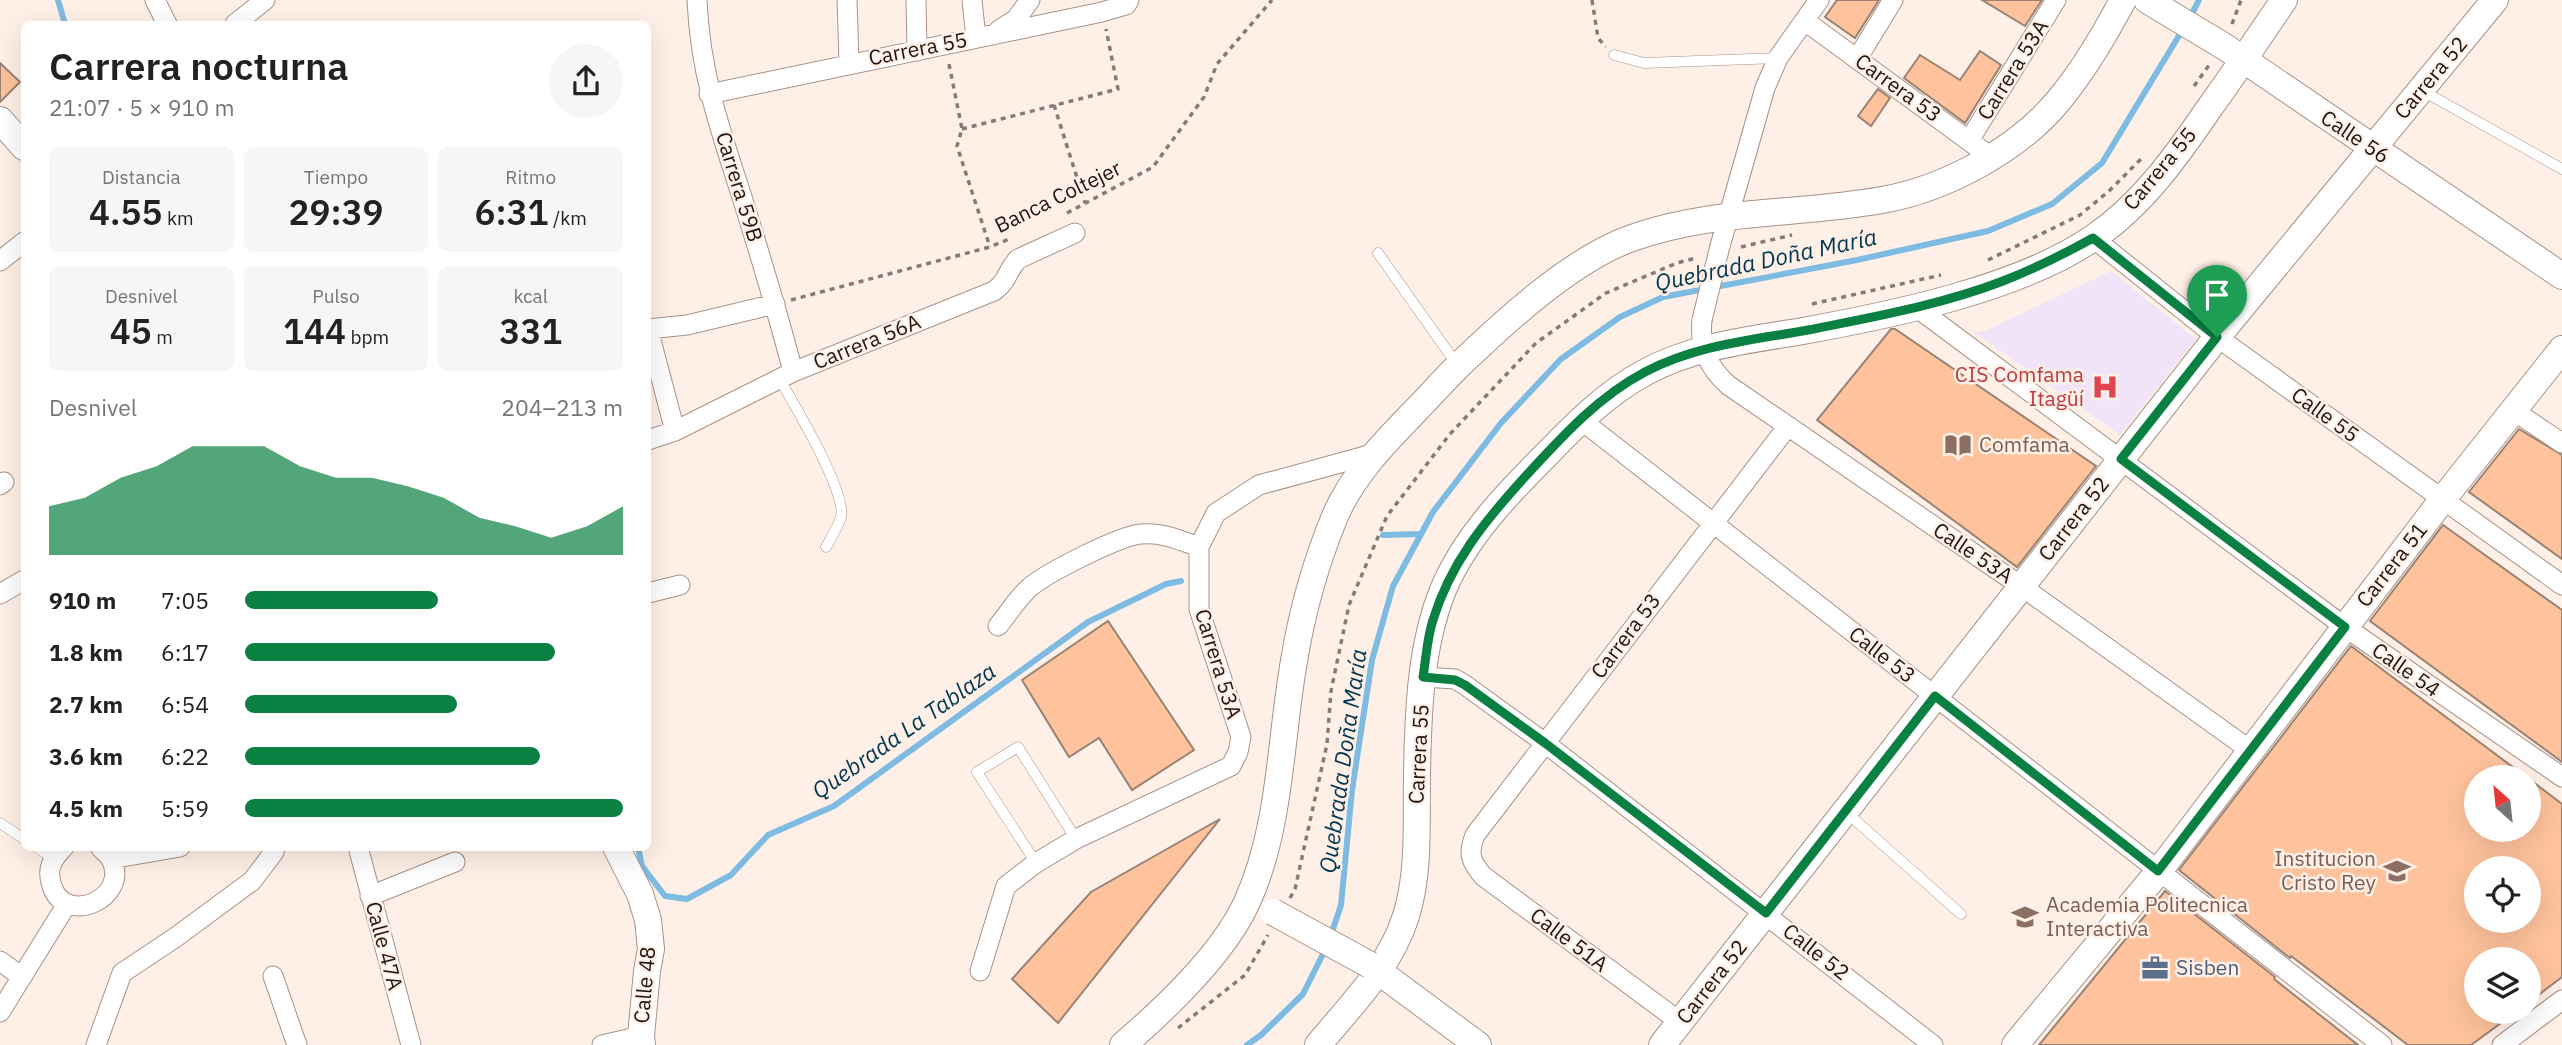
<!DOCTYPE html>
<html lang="es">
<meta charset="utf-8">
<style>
body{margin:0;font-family:"IBM Plex Sans",sans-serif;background:#f6f6f6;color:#222;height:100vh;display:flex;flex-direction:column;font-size:26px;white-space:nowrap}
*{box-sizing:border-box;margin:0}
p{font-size:23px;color:#767676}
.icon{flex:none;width:38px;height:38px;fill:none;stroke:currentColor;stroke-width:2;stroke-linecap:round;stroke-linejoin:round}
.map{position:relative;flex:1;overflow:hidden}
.details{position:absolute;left:21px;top:21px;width:630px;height:830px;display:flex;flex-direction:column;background:#fff;border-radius:10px;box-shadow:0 7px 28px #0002}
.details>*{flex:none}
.needle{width:46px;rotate:333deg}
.fabs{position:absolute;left:2464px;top:765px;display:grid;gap:14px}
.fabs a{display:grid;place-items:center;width:77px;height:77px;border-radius:50%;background:#fff;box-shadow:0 7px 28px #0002;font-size:35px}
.pin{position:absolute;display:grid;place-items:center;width:60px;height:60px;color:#fff;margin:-72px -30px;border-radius:50% 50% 50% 0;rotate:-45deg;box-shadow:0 0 7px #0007}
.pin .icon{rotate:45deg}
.round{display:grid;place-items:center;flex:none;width:74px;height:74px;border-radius:37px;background:#f6f6f6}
.overview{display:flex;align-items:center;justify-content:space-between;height:119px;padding:0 28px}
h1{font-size:38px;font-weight:600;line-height:52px}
.figures{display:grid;grid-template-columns:repeat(3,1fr);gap:10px;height:119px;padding:7px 28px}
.figures div{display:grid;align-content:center;border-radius:10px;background:#f6f6f6;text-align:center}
.figures b{font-size:35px;font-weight:600}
.figures small{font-size:19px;font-weight:400}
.figures p{font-size:19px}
.chart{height:196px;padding:14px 28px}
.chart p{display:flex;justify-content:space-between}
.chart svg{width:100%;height:126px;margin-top:7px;fill:#0b8043;opacity:.7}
ul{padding:0 28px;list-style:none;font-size:23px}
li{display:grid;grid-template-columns:112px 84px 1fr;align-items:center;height:52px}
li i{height:18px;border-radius:9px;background:#0b8043}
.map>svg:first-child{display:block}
.medical{fill:#f1e4f8}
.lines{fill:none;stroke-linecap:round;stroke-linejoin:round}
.stream{stroke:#7ebbe3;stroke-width:6}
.building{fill:#fec39c;stroke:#988375;stroke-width:2;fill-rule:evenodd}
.lane-casing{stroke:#a89284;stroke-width:11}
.street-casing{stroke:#a89284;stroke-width:21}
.secondary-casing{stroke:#a89284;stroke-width:28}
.path{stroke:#867b74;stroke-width:3.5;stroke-dasharray:5 5;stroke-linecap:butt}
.lane{stroke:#fff;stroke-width:10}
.street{stroke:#fff;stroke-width:19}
.secondary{stroke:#fff;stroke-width:26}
.street-bridge-casing{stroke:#a89284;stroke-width:21;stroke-linecap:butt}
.secondary-bridge-casing{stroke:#a89284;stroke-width:28;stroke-linecap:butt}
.street-bridge{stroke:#fff;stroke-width:19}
.secondary-bridge{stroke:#fff;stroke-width:26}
.route-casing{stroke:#fff;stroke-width:14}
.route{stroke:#0b8043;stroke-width:9}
.labels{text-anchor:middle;stroke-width:5;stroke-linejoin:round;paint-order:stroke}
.street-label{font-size:21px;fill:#1e1611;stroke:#fff0e7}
.health-label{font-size:21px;fill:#be3a42;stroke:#fff0e7;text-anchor:end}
.education-label{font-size:21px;fill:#785e54;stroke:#fff0e7;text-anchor:start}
.service-label{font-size:21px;fill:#4e5e75;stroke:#fff0e7;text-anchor:start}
.water-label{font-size:23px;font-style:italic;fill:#023751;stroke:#fff0e7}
</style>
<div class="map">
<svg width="2562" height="1045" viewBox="0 0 2562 1045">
<rect width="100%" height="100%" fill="#fff0e7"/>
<!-- medical -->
<path class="medical" d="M2111,271l85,68 -76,96 -146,-103 11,-1z"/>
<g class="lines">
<!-- stream -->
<path class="stream" d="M58,0l7,24
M2189,19l10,-19
M1383,535l38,-1
M638,847l4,19 23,30 22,3 44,-24 37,-40 66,-29 254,-184 78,-38 15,-3
M1331,935l10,-30 11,-115 20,-130 21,-74 40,-74 68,-89 60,-64 59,-42 43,-20 194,-37 131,-29 64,-27 50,-41 81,-134
M1247,1045l14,-10 42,-41 23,-46"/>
</g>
<!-- building -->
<path class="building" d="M1837,0h42l-24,38 -30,-21z
M1982,0h60l-17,26z
M1980,51l21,14 -36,58 -61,-45 16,-23 40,25z
M0,63l20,19 -20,20z
M1878,89l12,9 -19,28 -13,-10z
M1891,329h4l201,137 -79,101 -200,-147z
M2519,429l43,26v104l-93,-67z
M2443,525l119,85v152l-192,-141z
M1108,621l86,129 -62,40 -33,-52 -30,19 -47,-77z
M2351,646l175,131h-50v53h53v-51l33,25v173l-33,25v-43h-53v53h40l-45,33h-63l-117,-89 -1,2 -111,-88zM2476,868h53v52h-53z
M1220,819l-162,204 -46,-44 79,-87z
M2165,891l110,86 -1,2 84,66h-319z"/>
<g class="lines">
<!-- lane casing -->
<g class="lane-casing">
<path id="lane" d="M1614,55l30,8 134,-5
M2423,91l139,78
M1378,253l80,113
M779,378c14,25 68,114 62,139 -3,10 -10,21 -15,30
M1846,812l115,102
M0,823l24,16
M36,847l17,11
M1036,863l-59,-91 41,-25 58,92"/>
</g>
<!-- street casing -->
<g class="street-casing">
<path id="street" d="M155,0l12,24
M697,0c3,72 23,130 45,197 18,58 36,116 51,175
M847,0l2,63
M916,0l1,51
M972,0l4,38
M1805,21l186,136
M235,24l30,-24
M999,30l17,-11 14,-19
M1857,59l36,-59
M709,94l393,-82 24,-7 3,-5
M1970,139l86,-139
M2093,238l124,99 345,248
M1720,246l45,-158 13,-30 41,-58
M0,261l24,-19
M1916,307l429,320 217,150
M1702,320c-3,27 6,47 26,65l293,201 229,164
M648,329l39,-4 88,-21
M648,329l27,102
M2514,411l48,32
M1581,420l801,625
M648,440l27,-9 118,-59 201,-81c16,-12 12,-20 24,-32l57,-26
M0,485l4,-3
M648,593l32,-8
M0,594l24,-14
M998,626c10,-12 19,-27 31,-38 17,-15 90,-52 112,-54 20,-2 39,6 58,13
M1423,677l32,2 10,6 80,58 388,302
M64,847c-12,12 -18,22 -12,39 13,41 79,12 59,-27 -2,-4 -8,-8 -11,-12
M358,847l53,198
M111,859l69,-12
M370,896l85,-34
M0,961l22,16
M980,971l26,-85 30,-23 40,-24 155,-73 7,-14 3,-15 -42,-128v-62l17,-34 43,-28 114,-31
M273,976l24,69
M0,1012l67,-108
M1680,1022l-197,-146c-13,-15 -15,-23 -8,-41l313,-409
M96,1045l26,-72 54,-36 76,-56 22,-29 1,-5
M602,1045l39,-9
M2502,1045l60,-45"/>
</g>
<!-- secondary casing -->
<g class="secondary-casing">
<path id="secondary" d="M2147,0l78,47 337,229
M0,120l24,27
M616,847l24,47 8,26 3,29 -4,22 -6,65 1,9
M1370,965l108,80
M1123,1045c43,-37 101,-92 124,-143 34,-74 33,-162 47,-241 8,-49 22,-99 41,-145 19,-44 54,-78 87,-112 16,-17 32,-35 50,-51 42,-40 105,-96 160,-115 81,-29 167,-23 250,-38 63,-11 136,-50 177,-100 25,-30 46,-66 64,-100
M1318,1045c33,-40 72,-78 88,-129 14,-45 10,-95 11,-141 1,-61 3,-128 26,-185 22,-53 65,-97 105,-137 29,-30 59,-60 96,-80 49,-27 105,-33 159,-42 88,-16 216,-42 290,-93 48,-32 83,-81 115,-128 26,-36 51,-73 76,-110
M1662,1045l555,-708 278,-337
M2015,1045l144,-174 284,-372 119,-150"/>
</g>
<!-- path -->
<path class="path" d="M1592,0l6,38 8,9
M2232,24l9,-24
M949,64l13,65 -5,17 33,101
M2194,86l16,-22
M1054,105l31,98
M962,129l156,-40 -12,-60
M1067,213l86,-46 51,-70 13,-33 55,-64
M1741,247l51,-12
M1988,260l92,-45 29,-24 32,-32
M791,300l199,-53 19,-8
M1812,304l129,-29
M1290,898l5,-9 32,-145 4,-53 18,-86 38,-89 63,-82 86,-91 70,-50 71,-30 19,-5
M1178,1028l67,-53 23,-40"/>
<!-- lane -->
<use href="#lane" class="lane"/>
<!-- street -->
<use href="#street" class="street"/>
<!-- secondary -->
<use href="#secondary" class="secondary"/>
<!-- street-bridge casing -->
<g class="street-bridge-casing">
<path id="street-bridge" d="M1702,320l18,-74"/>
</g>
<!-- secondary-bridge casing -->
<g class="secondary-bridge-casing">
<path id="secondary-bridge" d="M1273,912l97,53"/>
</g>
<!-- street-bridge -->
<use href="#street-bridge" class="street-bridge"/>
<!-- secondary-bridge -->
<use href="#secondary-bridge" class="secondary-bridge"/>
</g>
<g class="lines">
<!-- route casing -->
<g class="route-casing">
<path id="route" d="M2093,238l124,99 -96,122 224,168 -187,244 -223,-175 -169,217 -221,-170 -80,-58 -10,-5 -32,-3c3,-18 4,-39 10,-57 17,-56 51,-98 90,-141 36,-39 74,-82 122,-107 51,-27 108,-32 163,-42 65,-13 133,-25 195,-49 31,-12 61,-27 90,-43z"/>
</g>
<!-- route -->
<use href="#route" class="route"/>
</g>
<!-- icons -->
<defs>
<g id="hospital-bare" transform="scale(2.1)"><path d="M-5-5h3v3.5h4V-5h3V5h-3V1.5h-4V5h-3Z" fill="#e0444e" stroke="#fff0e7" stroke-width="2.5" paint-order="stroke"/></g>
<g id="library-bare" transform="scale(2.1)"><path d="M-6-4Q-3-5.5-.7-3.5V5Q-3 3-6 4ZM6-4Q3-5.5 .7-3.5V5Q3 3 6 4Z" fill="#8d6e63" stroke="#fff0e7" stroke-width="2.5" paint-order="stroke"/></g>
<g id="school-bare" transform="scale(2.1)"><path d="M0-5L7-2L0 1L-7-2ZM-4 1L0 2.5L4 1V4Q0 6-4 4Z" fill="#8d6e63" stroke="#fff0e7" stroke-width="2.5" paint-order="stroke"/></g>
<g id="office-bare" transform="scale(2.1)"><path d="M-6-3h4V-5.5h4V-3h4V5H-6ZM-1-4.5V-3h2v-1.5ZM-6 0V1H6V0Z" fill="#5c6f8a" stroke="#fff0e7" stroke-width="2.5" paint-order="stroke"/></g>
</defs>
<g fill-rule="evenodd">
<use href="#hospital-bare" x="2105" y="387"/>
<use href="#library-bare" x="1958" y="445"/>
<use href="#school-bare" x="2397" y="871"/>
<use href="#school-bare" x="2025" y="917"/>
<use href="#office-bare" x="2155" y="968"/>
</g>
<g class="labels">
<!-- street labels -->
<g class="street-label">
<text transform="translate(918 49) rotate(-11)" y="7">Carrera 55</text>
<text transform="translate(2013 70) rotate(-58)" y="7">Carrera 53A</text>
<text transform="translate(2431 78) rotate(-50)" y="7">Carrera 52</text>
<text transform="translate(1898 88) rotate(36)" y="7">Carrera 53</text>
<text transform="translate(2355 137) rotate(34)" y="7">Calle 56</text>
<text transform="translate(2160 169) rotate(-50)" y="7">Carrera 55</text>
<text transform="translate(739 187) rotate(73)" y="7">Carrera 59B</text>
<text transform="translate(1058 197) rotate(-26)" y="7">Banca Coltejer</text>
<text transform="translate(867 342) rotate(-22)" y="7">Carrera 56A</text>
<text transform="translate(2325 415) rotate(36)" y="7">Calle 55</text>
<text transform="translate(2074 519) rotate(-52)" y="7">Carrera 52</text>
<text transform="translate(1973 553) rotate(34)" y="7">Calle 53A</text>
<text transform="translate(2392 565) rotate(-52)" y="7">Carrera 51</text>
<text transform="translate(1626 636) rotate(-53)" y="7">Carrera 53</text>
<text transform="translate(1882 655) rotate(38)" y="7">Calle 53</text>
<text transform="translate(1218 664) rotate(73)" y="7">Carrera 53A</text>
<text transform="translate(2406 670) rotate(35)" y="7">Calle 54</text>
<text transform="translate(1419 754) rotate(-87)" y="7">Carrera 55</text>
<text transform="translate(1569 940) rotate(37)" y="7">Calle 51A</text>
<text transform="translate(384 946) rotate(75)" y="7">Calle 47A</text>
<text transform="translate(1816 952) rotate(38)" y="7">Calle 52</text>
<text transform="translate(1712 982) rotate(-52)" y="7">Carrera 52</text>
<text transform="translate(645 985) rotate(-85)" y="7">Calle 48</text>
</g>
<!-- health labels -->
<g class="health-label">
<text x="2084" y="382">CIS Comfama<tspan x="2084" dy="24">Itagüí</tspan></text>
</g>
<!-- education labels -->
<g class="education-label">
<text x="1979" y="452">Comfama</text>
<text x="2376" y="866" text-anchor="end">Institucion<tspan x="2376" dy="24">Cristo Rey</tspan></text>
<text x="2046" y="912">Academia Politecnica<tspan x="2046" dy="24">Interactiva</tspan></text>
</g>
<!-- service labels -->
<g class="service-label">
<text x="2176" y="975">Sisben</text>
</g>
<!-- water labels -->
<g class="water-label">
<text transform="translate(1766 260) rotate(-12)" y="8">Quebrada Doña María</text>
<text transform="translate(904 731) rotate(-35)" y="8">Quebrada La Tablaza</text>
<text transform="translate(1343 761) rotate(-82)" y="8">Quebrada Doña María</text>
</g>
</g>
</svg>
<div class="fabs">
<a><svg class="needle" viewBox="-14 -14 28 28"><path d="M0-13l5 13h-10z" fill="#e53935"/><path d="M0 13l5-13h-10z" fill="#767676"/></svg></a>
<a><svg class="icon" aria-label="locate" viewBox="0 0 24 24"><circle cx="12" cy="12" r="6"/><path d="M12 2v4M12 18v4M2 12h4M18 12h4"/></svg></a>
<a><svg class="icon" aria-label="layers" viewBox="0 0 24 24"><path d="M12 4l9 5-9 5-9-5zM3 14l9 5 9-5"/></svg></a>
</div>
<div class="pin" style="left:2217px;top:337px;background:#1e9e55"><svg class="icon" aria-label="arrive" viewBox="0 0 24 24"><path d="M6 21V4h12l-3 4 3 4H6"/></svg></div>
<section class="details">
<div class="overview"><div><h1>Carrera nocturna</h1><p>21:07 · 5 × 910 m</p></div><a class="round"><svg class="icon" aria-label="share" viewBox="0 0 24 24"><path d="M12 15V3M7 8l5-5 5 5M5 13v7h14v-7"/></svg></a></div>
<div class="figures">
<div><p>Distancia</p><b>4.55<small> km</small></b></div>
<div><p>Tiempo</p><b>29:39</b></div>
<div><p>Ritmo</p><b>6:31<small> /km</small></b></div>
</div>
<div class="figures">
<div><p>Desnivel</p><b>45<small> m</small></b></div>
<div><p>Pulso</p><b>144<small> bpm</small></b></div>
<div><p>kcal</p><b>331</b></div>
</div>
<div class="chart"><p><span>Desnivel</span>204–213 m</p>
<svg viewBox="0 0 160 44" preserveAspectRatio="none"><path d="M0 44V27L10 24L20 17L30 13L40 6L50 6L60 6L70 13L80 17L90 17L100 20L110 24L120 31L130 34L140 38L150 34L160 27V44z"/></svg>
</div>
<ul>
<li><b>910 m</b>7:05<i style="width:51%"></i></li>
<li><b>1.8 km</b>6:17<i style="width:82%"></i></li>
<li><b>2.7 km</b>6:54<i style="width:56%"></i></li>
<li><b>3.6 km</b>6:22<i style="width:78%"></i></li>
<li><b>4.5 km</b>5:59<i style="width:100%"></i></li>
</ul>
</section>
</div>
